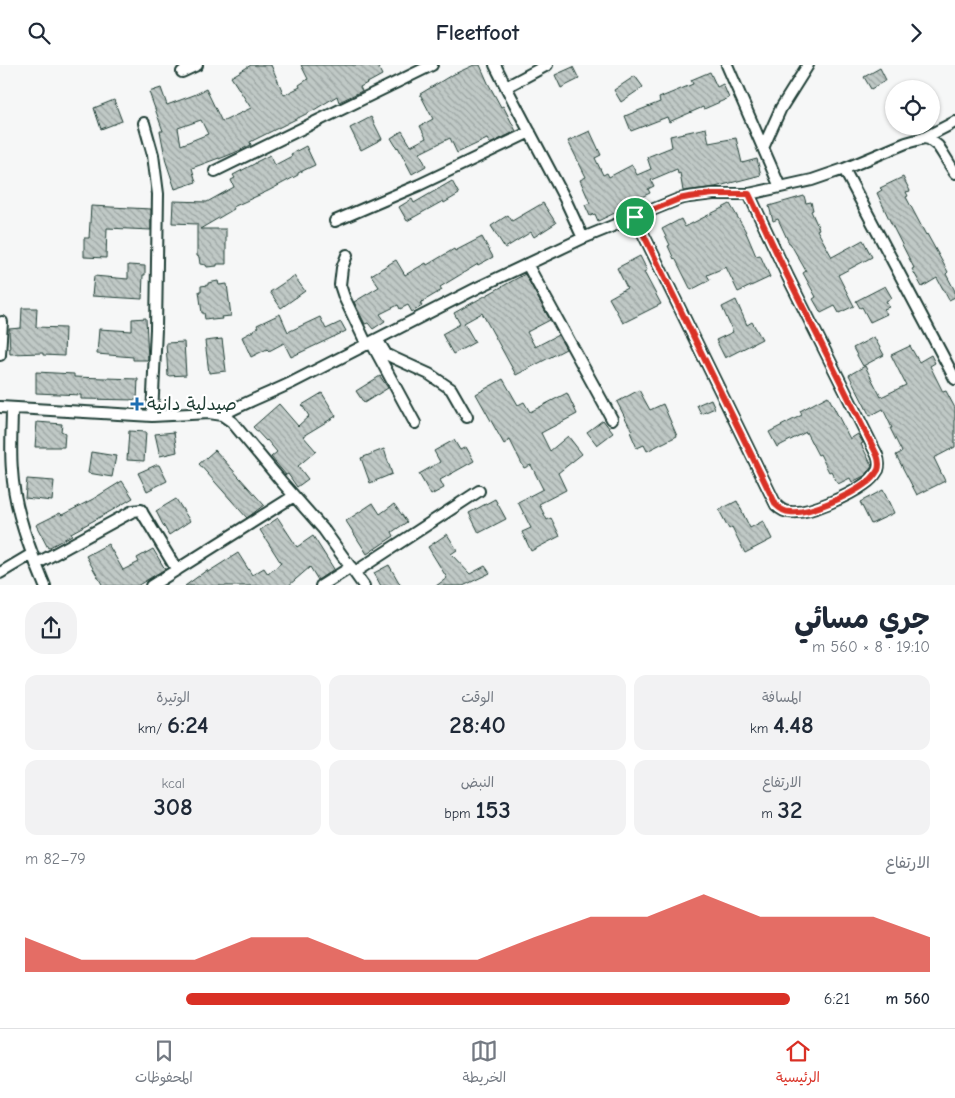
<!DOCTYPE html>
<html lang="ar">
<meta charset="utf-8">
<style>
body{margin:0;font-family:"Comic Neue","Playpen Sans Arabic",sans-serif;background:#f2f2f3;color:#1f2937;direction:rtl;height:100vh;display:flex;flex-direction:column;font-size:19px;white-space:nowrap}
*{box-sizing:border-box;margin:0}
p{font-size:16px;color:#747a83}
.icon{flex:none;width:28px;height:28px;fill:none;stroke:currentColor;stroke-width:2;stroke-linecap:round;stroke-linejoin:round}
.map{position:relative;height:520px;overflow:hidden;direction:ltr}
.details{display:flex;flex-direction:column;background:#fff;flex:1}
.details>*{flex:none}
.tools{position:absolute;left:885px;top:15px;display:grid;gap:10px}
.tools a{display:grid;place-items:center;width:55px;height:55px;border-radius:50%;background:#fff;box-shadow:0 1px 4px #0004;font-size:25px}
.pin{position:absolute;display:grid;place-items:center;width:42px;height:42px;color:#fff;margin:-21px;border:2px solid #fff;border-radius:50%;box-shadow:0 1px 5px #0007}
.round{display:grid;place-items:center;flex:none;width:52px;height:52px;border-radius:20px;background:#f2f2f3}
.headline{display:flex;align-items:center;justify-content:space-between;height:85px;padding:0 25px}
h1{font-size:28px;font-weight:700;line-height:38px}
.figures{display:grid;grid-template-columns:repeat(3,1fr);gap:8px;height:85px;padding:5px 25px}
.figures div{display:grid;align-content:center;border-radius:12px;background:#f2f2f3;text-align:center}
.figures b{font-size:25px;font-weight:700}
.figures small{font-size:14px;font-weight:400}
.figures p{font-size:14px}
.chart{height:140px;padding:10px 25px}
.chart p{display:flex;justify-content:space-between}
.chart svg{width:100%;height:90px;margin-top:5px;fill:#d93025;opacity:.7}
ul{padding:0 25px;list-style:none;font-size:16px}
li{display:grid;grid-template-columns:80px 60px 1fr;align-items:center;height:38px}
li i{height:12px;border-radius:6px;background:#d93025}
header{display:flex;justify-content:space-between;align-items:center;height:65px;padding:0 25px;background:#fff;font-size:22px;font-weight:700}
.dock{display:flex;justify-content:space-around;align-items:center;height:70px;border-top:1px solid #e0e1e3;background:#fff;font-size:14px;color:#747a83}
.dock a{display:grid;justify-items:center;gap:2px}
.dock .on{color:#d93025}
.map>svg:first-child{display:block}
.building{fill:url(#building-back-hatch);stroke:#1f3d34;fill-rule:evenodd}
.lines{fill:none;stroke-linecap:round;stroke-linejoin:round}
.minor-casing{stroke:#1f3d34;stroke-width:14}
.minor{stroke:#fff;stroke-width:10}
.route-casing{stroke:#fff;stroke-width:10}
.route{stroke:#d93025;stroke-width:6}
.poi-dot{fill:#1f6fb2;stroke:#fff;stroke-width:2}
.labels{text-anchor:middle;stroke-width:4.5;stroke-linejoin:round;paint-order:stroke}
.poi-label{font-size:18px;fill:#1f3d34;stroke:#fff;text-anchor:start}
</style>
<header><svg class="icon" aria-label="forward" viewBox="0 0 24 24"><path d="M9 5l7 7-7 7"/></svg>Fleetfoot<svg class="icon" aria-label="search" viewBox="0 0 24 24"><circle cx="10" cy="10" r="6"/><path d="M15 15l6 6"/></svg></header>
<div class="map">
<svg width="955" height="521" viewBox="0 0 955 521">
<defs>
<pattern id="building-back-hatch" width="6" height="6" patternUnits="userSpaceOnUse" patternTransform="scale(1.25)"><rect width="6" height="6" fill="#c0c9c6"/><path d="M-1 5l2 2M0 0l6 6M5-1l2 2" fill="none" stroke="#9ba4a2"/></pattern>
</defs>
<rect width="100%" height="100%" fill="#f6f7f7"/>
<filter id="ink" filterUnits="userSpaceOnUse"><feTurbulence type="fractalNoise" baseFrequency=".02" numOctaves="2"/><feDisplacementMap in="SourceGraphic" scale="10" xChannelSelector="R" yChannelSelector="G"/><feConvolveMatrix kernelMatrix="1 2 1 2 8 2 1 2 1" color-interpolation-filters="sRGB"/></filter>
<g filter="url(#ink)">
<!-- building -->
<path class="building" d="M251,0h20l13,30 16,-8 -1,-2 9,-6 -7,-14h76l5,10 -22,12 2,4 -23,11 -2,-6 -23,14 -64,32 1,3 -17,8 -15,6v-1l-27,10 4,14 -21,7 -9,-27 -6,-31h3l-14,-39 12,-4 6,17 27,-10 12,-6 16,33 29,-14 -20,-31zM201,55l7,14 -27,11 -3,-17z
M474,0h6l8,18 13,24 2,-1 13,25 -26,13 -3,-5 -30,14 -7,-15 -30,15 6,13 -14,8 -14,-27 -1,1 -6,-10 11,-7 9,15 15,-8 -6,-12 13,-7 -13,-25 30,-18z
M573,2l6,12 -18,9 -6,-13z
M880,3l6,12 -15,9 -7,-12z
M710,7l7,15 6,-3 6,14 -25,11 -1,-2 -34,15 -2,-5 -36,14 -6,-15 35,-14 -1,-4 34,-14 -2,-4z
M635,11l8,11 -22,15 -7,-12z
M114,35l8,21 -21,8 -7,-21z
M371,52l11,22 -21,11 -11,-22z
M706,63l3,15 27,-5 6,25 15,-4 4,16 -46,12 -32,4 -3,-18 -2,1 -1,-5 -26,11 3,6 -6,3 2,4 -32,15 1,3 -21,10 -3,-7 -5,2 -5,-11 5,-2 -10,-23 6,-3 -18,-36 22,-10 11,24 -6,3 8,17 4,-2 2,4 23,-12 5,10 14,-6 -4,-12 25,-10 -2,-11z
M306,81l9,19 -17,8v2l-30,16 -35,16 1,2 -34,20h26v35h-9v2l-10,1 -1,-2 -6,-1 -1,-7 -2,-1v-32l-25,-1 1,-22 34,1 27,-15 -3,-7 4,-2 -2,-3 23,-12v-1l14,-7 5,10 17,-9 -1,-2z
M903,112l7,14 -4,1 2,4 -2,1 20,38 1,-1 21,38 -2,2 9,17v6l-6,3 -12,-22 -15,9 -10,-18 2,-1 -24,-47 -13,-28 5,-3 -2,-2z
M452,116l7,13 -15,9 -1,-2 -36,20 -8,-14 13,-8 2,4z
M804,131l2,7 5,-1 2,8 -2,1 8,18 -2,1 15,27 31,-17 9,17 -34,18 16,31 -15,7 -4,-7 -14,7 -8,-14 3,-2 -13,-24 3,-2 -16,-28h-1l-11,-24 -5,2 -4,-15z
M543,138l13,20 -22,14 -3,-5 -26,16 -14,-22 17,-11 4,6z
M730,139l15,26 11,26 4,-1 10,22 -32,15 -12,-25 -19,8 3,5 -19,10 -16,-32 -1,1 -6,-13 2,-1 -8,-16 19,-10 4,8z
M91,141l60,3v21l-44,-2 -1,30 -22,-1v-19h5z
M482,172l11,20 -15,8v-1l-38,23 2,3 -22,13 2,3 -10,6 -4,-7 -8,4 -2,-4 -18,9 5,7 -12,8 -5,-6 -3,1 -11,-22 25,-15 -8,-12 25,-15 9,15 21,-12 1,2 27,-16 1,2z
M640,191l7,14 -3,2 17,32 -38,19 -14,-25 18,-10 -10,-20z
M128,200l17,1v9h-2l-1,24 -50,-3 2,-20 34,3z
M525,209l25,46 -23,12 8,15 23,-12 8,14 -50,26 -34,-62 -18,10 11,19 -22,12 -11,-20 18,-10 -6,-11z
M294,211l11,15 -24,17 -11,-16z
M218,216l1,4 8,-1 4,32 -10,1 1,2 -10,1v-2l-7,1 -1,-6h-2l-3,-22h2v-5l7,-1v-2z
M885,221l7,12 -6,3 3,6 -5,2 3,5 -17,8 -8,-15 -2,1 -4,-7z
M736,235l11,25 5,-3 10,17 -37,19 -9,-18 17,-8 -11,-25z
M22,243h15l-1,19 29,1 -1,28 -21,-1v-2l-33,1 -1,-25 12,-1z
M280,249l8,18 32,-15 6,12 15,-7 5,9 -55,26 -7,-14 -15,8 -2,-2 -16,8 -9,-20 11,-6v-1l5,-3 -1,-2z
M146,253l2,42h-15v-3l-36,-3 2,-25 33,2v-12z
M874,272l10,18 -21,11 -10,-18z
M222,274l4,32 -17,2 -4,-32z
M184,277l2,33 -18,1 -2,-33z
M910,281l9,16 12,-7 4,8 -5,3 13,26 3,-1 9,17v39l-21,11 11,23 -28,14 -21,-40 6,-3 -12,-24h2l-9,-19 -13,7 -21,-41 16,-9 16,31 25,-12 -15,-30z
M36,307l38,2v3l64,2 -1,21 -56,-1v-4l-45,-2z
M380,311l8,12 -24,15 -8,-12z
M503,314l15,26 6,-3 6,10 37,-19 10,21 -36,19 9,18 18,-15 14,18 -24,19 8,17 -27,14 8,16 4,-2 9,18 -29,15 -9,-19 9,-4 -13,-26 25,-13 -12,-24 -7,3 -14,-28 -6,4 -28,-50z
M639,325l11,20 13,-6 14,32 -30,15 -3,-6 -7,3 -7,-16 2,-1 -15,-29z
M322,328l14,23 -33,20 13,15 -18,15 10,13 -11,8 -9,-13 -2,1 -15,-18 6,-5 -10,-12 -1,1 -13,-14 26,-23 19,22 11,-10 -7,-11z
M828,331l22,43 8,-5 5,9 -2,1 11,22 -6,9 -14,7 -2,-4 -12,6 -7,-13 -2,1 -9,-18 -2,1 -12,-23 -29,15 -8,-15 33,-17 -2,-4z
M711,334l4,9 -14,6 -4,-9z
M603,355l10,13 -16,12 -10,-13z
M37,357l25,2 -1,7 4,2 -1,14h-29z
M129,366l17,1 -2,29 -17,-1z
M174,367l3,20 -17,4 -5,-22z
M454,375l6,10 6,-3 8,14 -34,19 4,8 -13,7 -12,-21 21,-12 -6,-11z
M384,384l8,25 -22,9 -9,-25z
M215,385l49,55 -17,13 -48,-54z
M91,387l25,4 -4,21 -24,-4z
M156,400h3l8,16 -20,10 -9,-18z
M27,414l27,2 -2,20 -27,-3z
M122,416l11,17 -22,13 -40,22 1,2 -24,13 -12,-23 24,-12 2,2 31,-16z
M883,425l11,23 -23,11 -11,-22z
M176,434l14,22 -21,14 -7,-12 -6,-12z
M495,434l11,20 -27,14 -10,-20z
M737,436l13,27 13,-7 9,18 -27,14 -13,-26 -3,2 -10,-19z
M373,438l7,11 14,-10 13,18 -15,10 2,4 -27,18 -21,-33z
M278,453l19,29 16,-11 21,33 -16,11 -8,-13 -22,19h-103l22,-16 1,2 30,-19 14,22 12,-7 4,6 13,-11 -21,-33z
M447,469l10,16 -6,4 19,20 15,-8 5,7 -27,13h-27l11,-8 -19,-31z
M108,479l15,26 16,-8 -2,-4 16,-9 12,20 -28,17h-34l-17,-30z
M389,500l12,21h-20l-7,-13z"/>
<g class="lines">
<!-- minor casing -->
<g class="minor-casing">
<path id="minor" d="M495,0l11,22
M727,0l53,122
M182,7l15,-7
M144,58l9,32 5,39 -2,135 -4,87
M924,73l31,-16
M763,83l18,-40 27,-43
M844,104l111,210
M215,106l217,-106
M635,152l141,288c4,4 8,7 14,7 18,3 60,-17 75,-28 5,-3 10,-9 13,-14 2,-6 1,-10 -1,-15l-89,-178 -39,-83
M335,156l84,-36 111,-53
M583,173l96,-39 10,-2 24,-3h36l63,-14 32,-11 62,-26 18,-5 5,1 9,7 4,6 13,21
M347,190l-5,13 -2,17 4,12 23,48
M527,199l85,155
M377,274l9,15 8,4 35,16 22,15 16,28
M371,277l44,81
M0,290l2,-33
M0,342l152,9 57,-3 13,2 10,7 49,59 43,49 40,56
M12,343c0,20 -2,41 0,62 2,39 18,80 33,116
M222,350c22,-12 46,-21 69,-32l188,-96 104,-49 -18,-39 -59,-112 41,-22
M36,499l97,-53 8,-1 2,4 34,56
M355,507l124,-81
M0,508l32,-19
M151,521l143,-90
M321,521l30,-19"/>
</g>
<!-- minor -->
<use href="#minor" class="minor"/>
</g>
</g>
<g class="lines" filter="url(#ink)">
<!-- route casing -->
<g class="route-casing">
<path id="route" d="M713,129h36l39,83 89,178c2,5 3,9 1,15 -3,5 -8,11 -13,14 -15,11 -57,31 -75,28 -6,0 -10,-3 -14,-7l-141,-288 44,-18 10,-2z"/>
</g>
<!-- route -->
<use href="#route" class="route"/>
</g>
<!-- markers -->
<path class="poi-dot" d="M134.5 331.5h5v5h5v5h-5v5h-5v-5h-5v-5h5z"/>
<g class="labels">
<!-- poi labels -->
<g class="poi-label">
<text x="147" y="345">صيدلية دانية</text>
</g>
</g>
</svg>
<div class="tools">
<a><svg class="icon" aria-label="locate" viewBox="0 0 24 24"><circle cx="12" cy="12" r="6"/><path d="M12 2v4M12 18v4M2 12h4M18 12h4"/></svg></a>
</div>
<div class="pin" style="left:635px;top:152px;background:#1e9e55"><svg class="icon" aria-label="arrive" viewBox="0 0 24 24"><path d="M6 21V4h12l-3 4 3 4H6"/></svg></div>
</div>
<section class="details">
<div class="headline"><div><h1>جري مسائي</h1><p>19:10 · 8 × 560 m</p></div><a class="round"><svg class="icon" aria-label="share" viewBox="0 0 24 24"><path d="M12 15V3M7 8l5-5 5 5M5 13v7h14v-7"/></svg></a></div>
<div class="figures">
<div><p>المسافة</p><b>4.48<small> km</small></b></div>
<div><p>الوقت</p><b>28:40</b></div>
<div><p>الوتيرة</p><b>6:24<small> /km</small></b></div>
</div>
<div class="figures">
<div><p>الارتفاع</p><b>32<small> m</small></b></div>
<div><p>النبض</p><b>153<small> bpm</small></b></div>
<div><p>kcal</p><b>308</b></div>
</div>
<div class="chart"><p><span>الارتفاع</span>79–82 m</p>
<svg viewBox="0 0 160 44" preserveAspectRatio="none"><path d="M0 44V27L10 38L20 38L30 38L40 27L50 27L60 38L70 38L80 38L90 27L100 17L110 17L120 6L130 17L140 17L150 17L160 27V44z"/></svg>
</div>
<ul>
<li><b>560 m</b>6:21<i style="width:79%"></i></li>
</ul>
</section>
<nav class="dock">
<a class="on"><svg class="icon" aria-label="home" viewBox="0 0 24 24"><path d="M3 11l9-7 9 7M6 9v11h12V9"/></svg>الرئيسية</a>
<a><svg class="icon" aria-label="map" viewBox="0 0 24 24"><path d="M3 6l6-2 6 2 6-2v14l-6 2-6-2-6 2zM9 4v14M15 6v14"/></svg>الخريطة</a>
<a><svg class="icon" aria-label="saved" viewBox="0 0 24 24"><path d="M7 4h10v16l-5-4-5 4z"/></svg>المحفوظات</a>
</nav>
